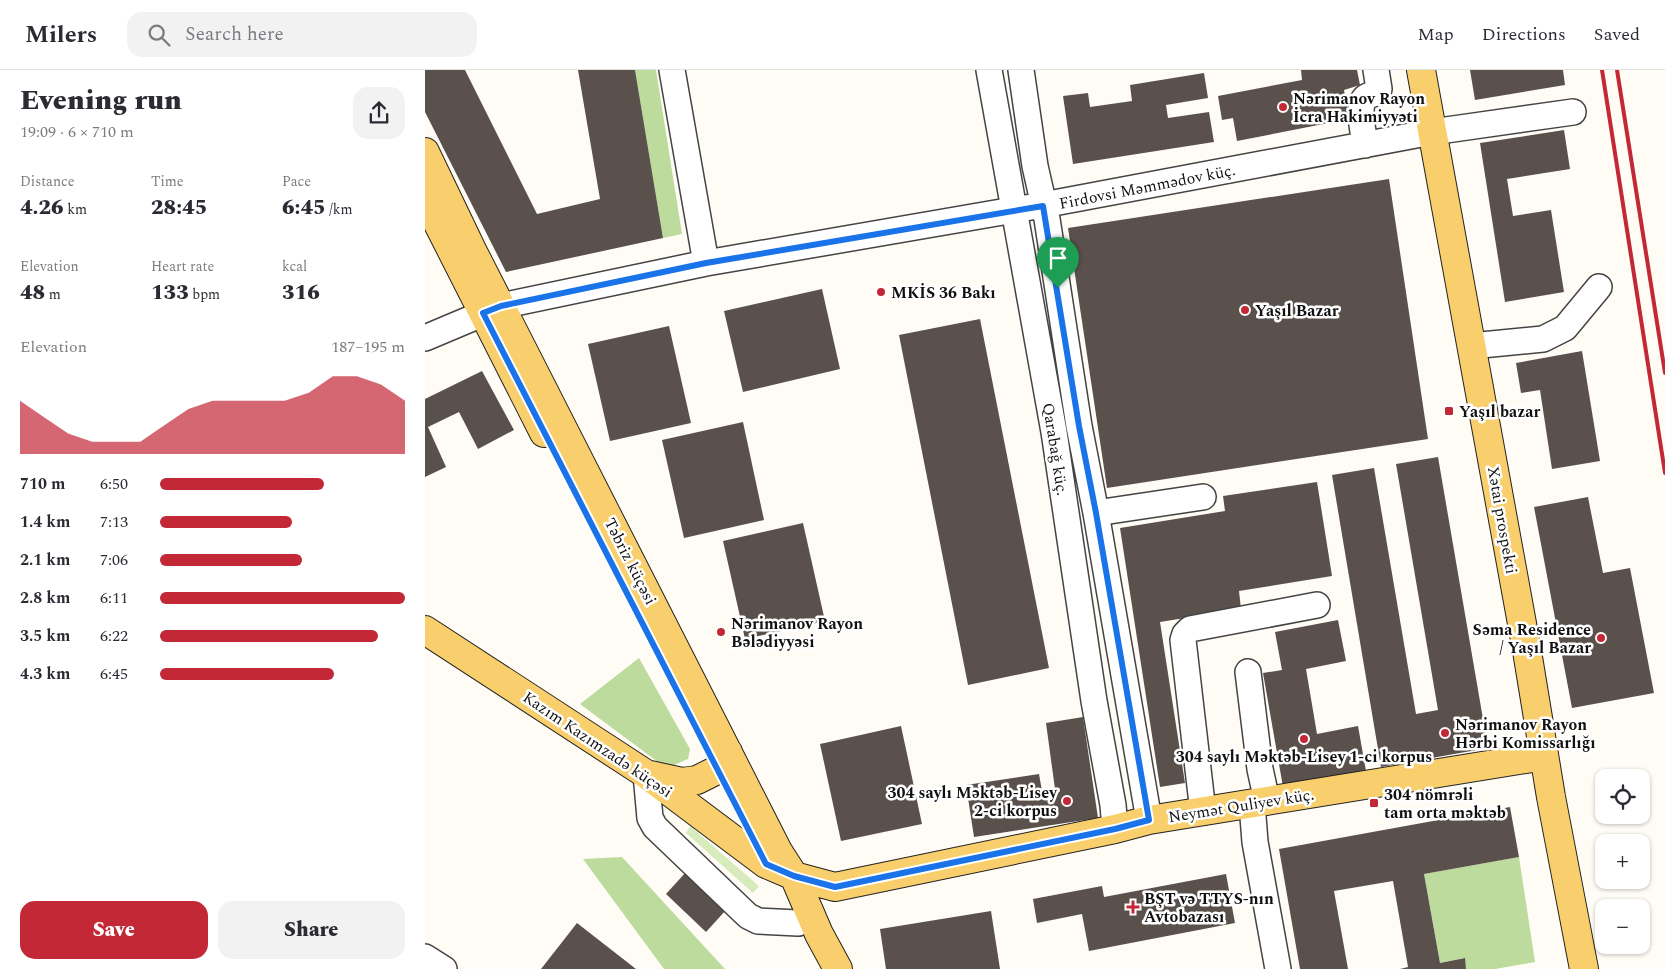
<!DOCTYPE html>
<meta charset="utf-8">
<style>
body{margin:0;font-family:Spectral,serif;background:#f2f2f3;color:#2b2b33;height:100vh;display:flex;flex-direction:column;font-size:19px;white-space:nowrap}
*{box-sizing:border-box;margin:0}
p{font-size:16px;color:#7c7c81}
.icon{flex:none;width:28px;height:28px;fill:none;stroke:currentColor;stroke-width:2;stroke-linecap:round;stroke-linejoin:round}
.map{position:relative;flex:1;overflow:hidden}
.details{display:flex;flex-direction:column;background:#fff;width:425px}
.details>*{flex:none}
.fabs{position:absolute;left:1170px;top:699px;display:grid;gap:10px}
.fabs a{display:grid;place-items:center;width:55px;height:55px;border-radius:10px;background:#fff;box-shadow:0 1px 4px #0004;font-size:25px}
.pin{position:absolute;display:grid;place-items:center;width:42px;height:42px;color:#fff;margin:-51px -21px;border-radius:50% 50% 50% 0;rotate:-45deg;box-shadow:0 0 5px #0007}
.pin .icon{rotate:45deg}
.round{display:grid;place-items:center;flex:none;width:52px;height:52px;border-radius:15px;background:#f2f2f3}
.head{display:flex;align-items:center;justify-content:space-between;height:85px;padding:0 20px}
h1{font-size:28px;font-weight:800;line-height:38px}
.figures{display:grid;grid-template-columns:repeat(3,1fr);gap:8px;height:85px;padding:5px 20px}
.figures div{display:grid;align-content:center}
.figures b{font-size:21px;font-weight:800}
.figures small{font-size:14px;font-weight:400}
.figures p{font-size:14px}
.chart{height:140px;padding:10px 20px}
.chart p{display:flex;justify-content:space-between}
.chart svg{width:100%;height:90px;margin-top:5px;fill:#c22836;opacity:.7}
.primary-button{display:flex;gap:10px;margin-top:auto;padding:10px 20px}
.primary-button a{flex:1;height:58px;border-radius:15px;background:#c22836;color:#fff;font-size:20px;font-weight:800;line-height:58px;text-align:center}
.primary-button a+a{background:#f2f2f3;color:#2b2b33}
ul{padding:0 20px;list-style:none;font-size:16px}
li{display:grid;grid-template-columns:80px 60px 1fr;align-items:center;height:38px}
li i{height:12px;border-radius:6px;background:#c22836}
header{display:flex;align-items:center;gap:30px;box-sizing:border-box;height:70px;padding:0 25px;background:#fff;border-bottom:1px solid #e1e1e2}
header strong{font-size:24px}
nav{display:flex;gap:28px;margin-inline-start:auto;font-size:18px}
.search{width:350px;height:45px;background:#f2f2f3;display:flex;align-items:center;gap:12px;box-sizing:border-box;padding:0 18px;border-radius:15px;color:#7c7c81;font-size:19px}
main{display:flex;flex:1;min-height:0}
.map>svg:first-child{display:block}
.green{fill:#d7ebbd}
.forest{fill:#bcdb9d}
.building{fill:#5a514d}
.lines{fill:none;stroke-linecap:round;stroke-linejoin:round}
.minor-casing{stroke:#444;stroke-width:28}
.major-casing{stroke:#222;stroke-width:30}
.minor{stroke:#fff;stroke-width:25}
.major{stroke:#f8cf6c;stroke-width:28}
.rail{stroke:#c22836;stroke-width:4}
.route-casing{stroke:#fff;stroke-width:10}
.route{stroke:#1a73e8;stroke-width:6}
.poi-dot{fill:#c22836;stroke:#fff;stroke-width:2}
.labels{text-anchor:middle;stroke-width:5;stroke-linejoin:round;paint-order:stroke}
.poi-label{font-size:16px;font-weight:bold;fill:#111;stroke:#fff;text-anchor:start}
.street-label{font-size:16px;fill:#111;stroke:#fff}
</style>
<header>
<strong>Milers</strong>
<div class="search"><svg class="icon" aria-label="search" viewBox="0 0 24 24"><circle cx="10" cy="10" r="6"/><path d="M15 15l6 6"/></svg>Search here</div>
<nav><a>Map</a><a>Directions</a><a>Saved</a></nav>
</header>
<main>
<section class="details">
<div class="head"><div><h1>Evening run</h1><p>19:09 · 6 × 710 m</p></div><a class="round"><svg class="icon" aria-label="share" viewBox="0 0 24 24"><path d="M12 15V3M7 8l5-5 5 5M5 13v7h14v-7"/></svg></a></div>
<div class="figures">
<div><p>Distance</p><b>4.26<small> km</small></b></div>
<div><p>Time</p><b>28:45</b></div>
<div><p>Pace</p><b>6:45<small> /km</small></b></div>
</div>
<div class="figures">
<div><p>Elevation</p><b>48<small> m</small></b></div>
<div><p>Heart rate</p><b>133<small> bpm</small></b></div>
<div><p>kcal</p><b>316</b></div>
</div>
<div class="chart"><p><span>Elevation</span>187–195 m</p>
<svg viewBox="0 0 160 44" preserveAspectRatio="none"><path d="M0 44V18L10 26L20 34L30 38L40 38L50 38L60 30L70 22L80 18L90 18L100 18L110 18L120 14L130 6L140 6L150 10L160 18V44z"/></svg>
</div>
<ul>
<li><b>710 m</b>6:50<i style="width:67%"></i></li>
<li><b>1.4 km</b>7:13<i style="width:54%"></i></li>
<li><b>2.1 km</b>7:06<i style="width:58%"></i></li>
<li><b>2.8 km</b>6:11<i style="width:100%"></i></li>
<li><b>3.5 km</b>6:22<i style="width:89%"></i></li>
<li><b>4.3 km</b>6:45<i style="width:71%"></i></li>
</ul>
<div class="primary-button"><a>Save</a><a>Share</a></div>
</section>
<div class="map">
<svg width="1240" height="899" viewBox="0 0 1240 899">
<rect width="100%" height="100%" fill="#fffcf5"/>
<!-- green -->
<path class="green" d="M265,756l69,60 -6,7 -67,-60z"/>
<!-- forest -->
<path class="forest" d="M210,0h21l26,164 -19,4z
M214,588l51,91 -2,10 -16,7 -10,-1 -82,-61z
M197,787l103,112h-61l-81,-110z
M1094,787l16,105 -40,7h-29l-2,-11 -24,5 -16,-89z"/>
<!-- building -->
<path class="building" d="M0,0h40l72,144 63,-15 -22,-129h57l28,168 -157,34 -81,-160z
M876,0h56l3,15 -16,5 5,29 -112,22 -4,-23 -11,2 -4,-24 84,-16z
M1045,0h93l2,15 -90,15z
M779,3l4,25 -42,7 2,13 41,-6 5,30 -141,22 -10,-68 25,-3 2,14 42,-6 -2,-16z
M1139,60l6,39 -63,10 6,37 38,-6 13,82 -59,10 -25,-159z
M964,109l39,260 -321,49 -39,-260z
M397,219l18,80 -97,23 -19,-81z
M555,249l69,349 -81,17 -69,-350z
M244,256l22,97 -81,18 -22,-97z
M1157,281l18,110 -48,8 -12,-79 -19,3 -5,-30z
M57,301l32,59 -36,19 -19,-37 -31,15 18,40 -21,10v-78z
M318,352l21,98 -80,18 -22,-98z
M1013,387l50,291 -107,19 -49,-292 42,-7 42,246 22,-4 -42,-246z
M892,412l15,94 -93,15 2,18 -81,13 25,161 -25,4 -40,-259 105,-17 -2,-15z
M1163,427l15,76 27,-5 24,125 -82,15 -38,-201z
M378,453l22,98 -80,18 -22,-98z
M913,550l8,41 -40,8 11,65 41,-8 8,45 -83,16 -20,-114 19,-3 -7,-38z
M658,647l15,101 -124,19 -8,-52 73,-11 3,17 13,-2 -9,-66z
M476,656l21,98 -81,17 -21,-97z
M1085,737l9,50 -95,17 16,89 25,-5 1,11h-66l8,-2 -15,-86 -59,10 14,78h-48l-21,-120z
M261,802l40,38 -20,22 -40,-38z
M801,804l9,49 -146,28 -7,-37 -45,9 -4,-24 69,-13 2,11z
M566,841l9,58h-114l-6,-40z
M152,853l59,46h-95z"/>
<g class="lines">
<!-- minor casing -->
<g class="minor-casing">
<path id="minor" d="M247,0l34,193
M564,0l65,362 40,269 19,104 2,24
M596,0l14,96 12,53 32,207 17,87 53,307
M940,75c-1,-11 -9,-41 1,-48 5,-3 9,-2 13,-8l-3,-19
M0,268l76,-32 205,-43 337,-58 389,-73 141,-20
M1046,276l72,-7 22,-11 34,-41
M671,443l107,-16
M823,602l12,97 7,32
M221,704l4,44 5,9 93,89 10,5 40,2
M827,734l3,38 23,127
M778,742l-20,-172 2,-6 5,-5 127,-24
M0,887l19,12"/>
</g>
<!-- major casing -->
<g class="major-casing">
<path id="major" d="M996,0l106,581 24,146 33,172
M0,82l47,98 306,601 16,25 25,58 19,35
M0,128l119,235
M0,560l221,144 120,90 28,12 41,11 280,-58 34,-9 395,-64
M225,705l32,7 15,-2 20,-10 11,-18"/>
</g>
<!-- minor -->
<use href="#minor" class="minor"/>
<!-- major -->
<use href="#major" class="major"/>
<!-- rail -->
<path class="rail" d="M1177,0l63,403
M1192,0l48,303"/>
</g>
<g class="lines">
<!-- route casing -->
<g class="route-casing">
<path id="route" d="M618,136l36,220 17,87 53,307 -34,9 -280,58 -41,-11 -28,-12 -283,-551 18,-7 205,-43z"/>
</g>
<!-- route -->
<use href="#route" class="route"/>
</g>
<!-- markers -->
<g class="poi-dot">
<circle cx="858" cy="37" r="5"/>
<circle cx="456" cy="222" r="5"/>
<circle cx="820" cy="240" r="5"/>
<rect x="1019" y="336" width="10" height="10" rx="2.5"/>
<circle cx="296" cy="562" r="5"/>
<circle cx="1176" cy="568" r="5"/>
<circle cx="1020" cy="663" r="5"/>
<circle cx="879" cy="669" r="5"/>
<circle cx="642" cy="731" r="5"/>
<rect x="944" y="728" width="10" height="10" rx="2.5"/>
<path d="M705.5 829.5h5v5h5v5h-5v5h-5v-5h-5v-5h5z"/>
</g>
<g class="labels">
<!-- poi labels -->
<g class="poi-label">
<text x="868" y="34">Nərimanov Rayon<tspan x="868" dy="18">İcra Hakimiyyəti</tspan></text>
<text x="466" y="228">MKİS 36 Bakı</text>
<text x="830" y="246">Yaşıl Bazar</text>
<text x="1034" y="347">Yaşıl bazar</text>
<text x="306" y="559">Nərimanov Rayon<tspan x="306" dy="18">Bələdiyyəsi</tspan></text>
<text x="1166" y="565" text-anchor="end">Səma Residence<tspan x="1166" dy="18">/ Yaşıl Bazar</tspan></text>
<text x="1030" y="660">Nərimanov Rayon<tspan x="1030" dy="18">Hərbi Komissarlığı</tspan></text>
<text x="879" y="692" text-anchor="middle">304 saylı Məktəb-Lisey 1-ci korpus</text>
<text x="632" y="728" text-anchor="end">304 saylı Məktəb-Lisey<tspan x="632" dy="18">2-ci korpus</tspan></text>
<text x="959" y="730">304 nömrəli<tspan x="959" dy="18">tam orta məktəb</tspan></text>
<text x="719" y="834">BŞT və TTYS-nın<tspan x="719" dy="18">Avtobazası</tspan></text>
</g>
<!-- street labels -->
<g class="street-label">
<text transform="translate(722 116) rotate(-11)" y="6">Firdovsi Məmmədov küç.</text>
<text transform="translate(631 379) rotate(81)" y="6">Qarabağ küç.</text>
<text transform="translate(1078 450) rotate(80)" y="6">Xətai prospekti</text>
<text transform="translate(206 491) rotate(63)" y="6">Təbriz küçəsi</text>
<text transform="translate(173 674) rotate(34)" y="6">Kazım Kazımzadə küçəsi</text>
<text transform="translate(816 735) rotate(-9)" y="6">Neymət Quliyev küç.</text>
</g>
</g>
</svg>
<div class="fabs">
<a><svg class="icon" aria-label="locate" viewBox="0 0 24 24"><circle cx="12" cy="12" r="6"/><path d="M12 2v4M12 18v4M2 12h4M18 12h4"/></svg></a>
<a>+</a>
<a>−</a>
</div>
<div class="pin" style="left:633px;top:218px;background:#1e9e55"><svg class="icon" aria-label="arrive" viewBox="0 0 24 24"><path d="M6 21V4h12l-3 4 3 4H6"/></svg></div>
</div>
</main>
